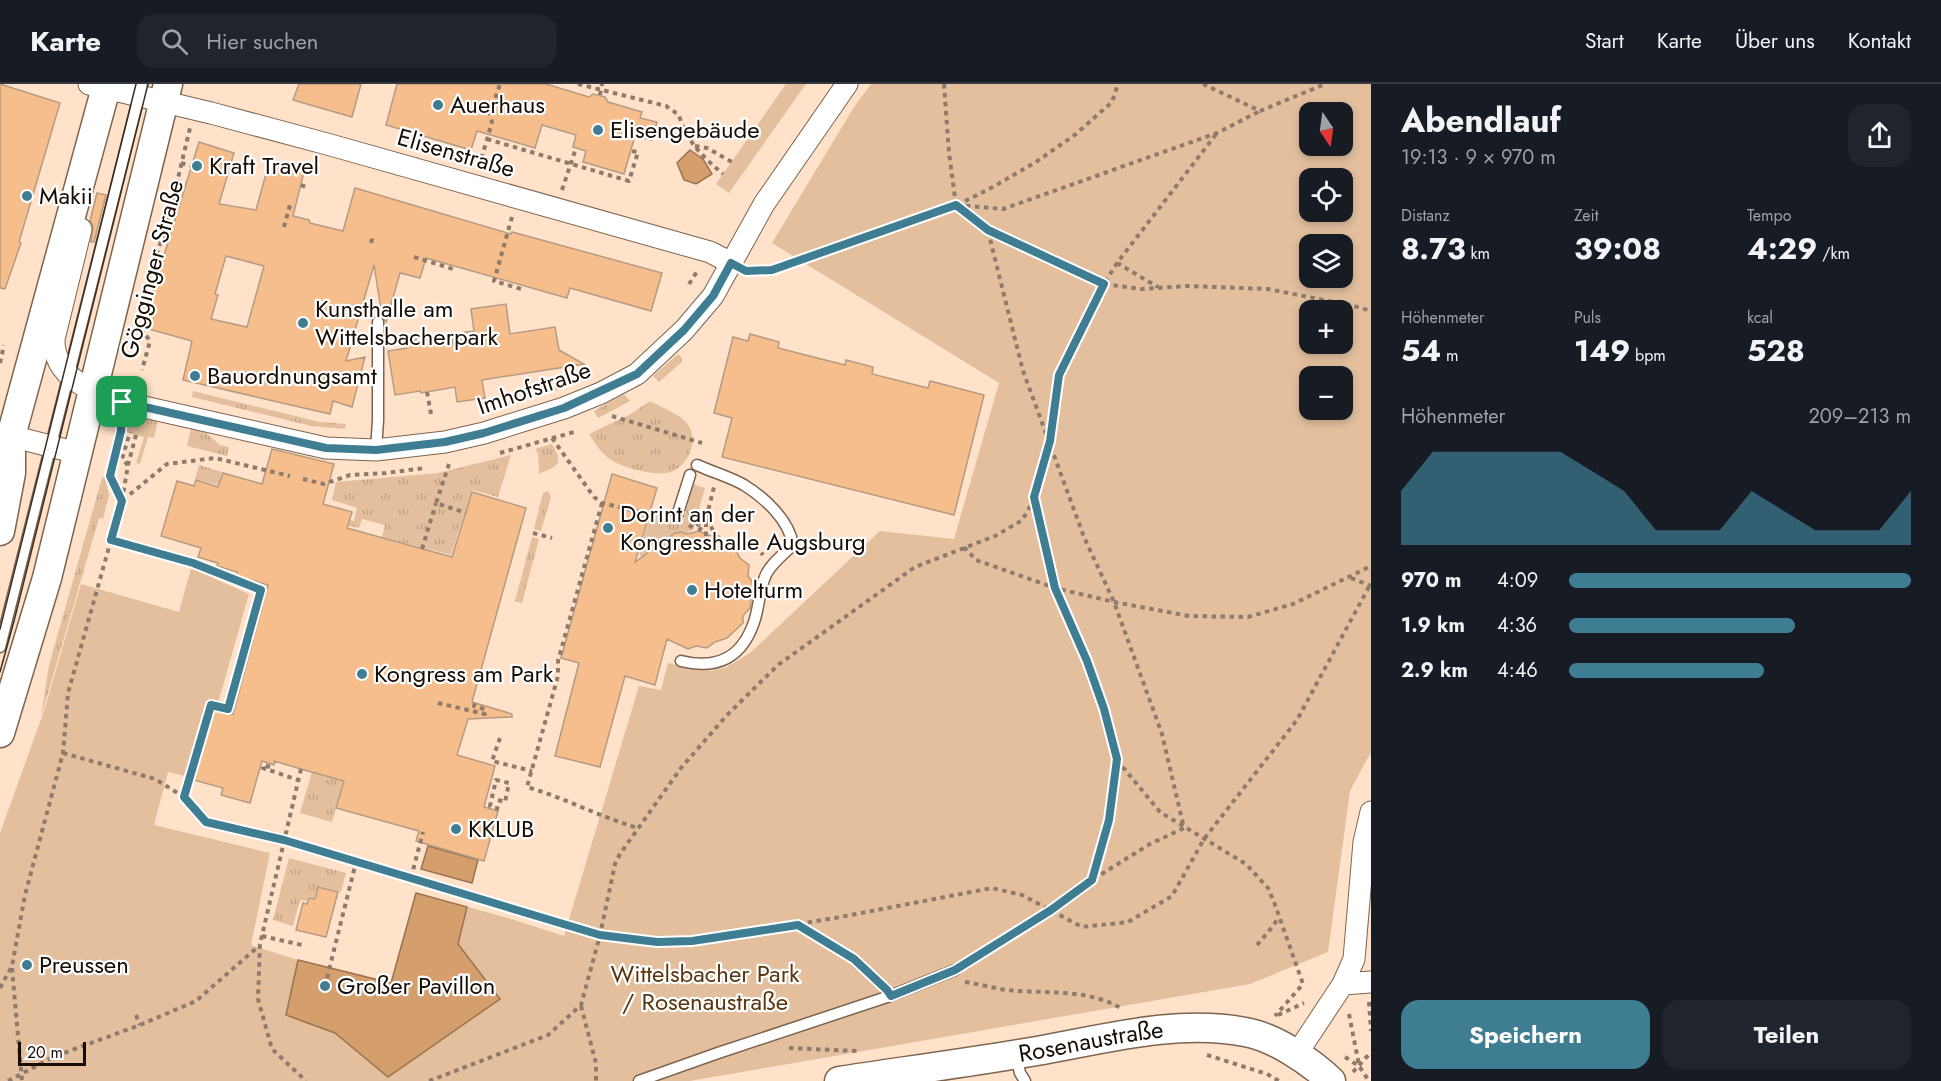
<!DOCTYPE html>
<html lang="de">
<meta charset="utf-8">
<style>
body{margin:0;font-family:Jost,sans-serif;background:#20242c;color:#f1f3f6;height:100vh;display:flex;flex-direction:column;font-size:22px;white-space:nowrap}
*{box-sizing:border-box;margin:0}
p{font-size:20px;color:#9ea1a6}
.icon{flex:none;width:33px;height:33px;fill:none;stroke:currentColor;stroke-width:2;stroke-linecap:round;stroke-linejoin:round}
.map{position:relative;flex:1;overflow:hidden}
.drawer{display:flex;flex-direction:column;background:#171b24;width:570px}
.drawer>*{flex:none}
.needle{width:39px;rotate:167deg}
.controls{position:absolute;left:1299px;top:18px;display:grid;gap:12px}
.controls a{display:grid;place-items:center;width:54px;height:54px;border-radius:12px;background:#171b24;box-shadow:0 3px 9px #0003;font-size:30px}
.scale{position:absolute;left:18px;bottom:15px;width:68px;box-sizing:border-box;padding-left:6px;border:3px solid #160d05;border-top:0;font-size:16px;line-height:21px;white-space:nowrap;color:#160d05;-webkit-text-stroke:4px #fff;paint-order:stroke}
.pin{position:absolute;display:grid;place-items:center;width:51px;height:51px;color:#fff;margin:-26px;border-radius:12px;box-shadow:0 3px 9px #0006}
.round{display:grid;place-items:center;flex:none;width:63px;height:63px;border-radius:18px;background:#20242c}
.headline{display:flex;align-items:center;justify-content:space-between;height:102px;padding:0 30px}
h1{font-size:33px;font-weight:700;line-height:45px}
.stats{display:grid;grid-template-columns:repeat(3,1fr);gap:9px;height:102px;padding:6px 30px}
.stats div{display:grid;align-content:center}
.stats b{font-size:30px;font-weight:700}
.stats small{font-size:16px;font-weight:400}
.stats p{font-size:16px}
.chart{height:168px;padding:12px 30px}
.chart p{display:flex;justify-content:space-between}
.chart svg{width:100%;height:108px;margin-top:6px;fill:#3f7d93;opacity:.7}
.primary-button{display:flex;gap:12px;margin-top:auto;padding:12px 30px}
.primary-button a{flex:1;height:69px;border-radius:18px;background:#3f7d93;color:#fff;font-size:24px;font-weight:700;line-height:69px;text-align:center}
.primary-button a+a{background:#20242c;color:#f1f3f6}
ul{padding:0 30px;list-style:none;font-size:20px}
li{display:grid;grid-template-columns:96px 72px 1fr;align-items:center;height:45px}
li i{height:15px;border-radius:8px;background:#3f7d93}
header{display:flex;align-items:center;gap:36px;box-sizing:border-box;height:84px;padding:0 30px;background:#171b24;border-bottom:2px solid #363941}
header strong{font-size:28px}
nav{display:flex;gap:33px;margin-inline-start:auto;font-size:21px}
.search{width:420px;height:54px;background:#20242c;display:flex;align-items:center;gap:15px;box-sizing:border-box;padding:0 21px;border-radius:18px;color:#9ea1a6;font-size:22px}
main{display:flex;flex:1;min-height:0}
.map>svg:first-child{display:block}
.grass{fill:url(#grass-tufts)}
.park{fill:#e3bf9e;fill-rule:evenodd}
.water{fill:#d49f6d;stroke:#9b734e;stroke-width:1.5}
.building{fill:#f5be8c;stroke:#b59b83;stroke-width:1.5;fill-rule:evenodd}
.lines{fill:none;stroke-linecap:round;stroke-linejoin:round}
.service-casing{stroke:#7d644e;stroke-width:13}
.minor-casing{stroke:#7d644e;stroke-width:23}
.secondary-casing{stroke:#7d644e;stroke-width:31}
.path{stroke:#8f7b6b;stroke-width:4;stroke-dasharray:4.5 4.5;stroke-linecap:butt}
.service{stroke:#fff;stroke-width:10}
.minor{stroke:#fff;stroke-width:21}
.secondary{stroke:#fff;stroke-width:28}
.tram{stroke:#3b2f24;stroke-width:1.5}
.route-casing{stroke:#fff;stroke-width:12}
.route{stroke:#3f7d93;stroke-width:8}
.poi-dot{fill:#3f7d93;stroke:#fff;stroke-width:2}
.labels{text-anchor:middle;stroke-width:4.5;stroke-linejoin:round;paint-order:stroke}
.poi-label{font-size:24px;fill:#160d05;stroke:#fff;text-anchor:start}
.street-label{font-size:24px;fill:#160d05;stroke:#fff}
.park-label{font-size:24px;fill:#5a3610;stroke:#fff}
</style>
<header>
<strong>Karte</strong>
<div class="search"><svg class="icon" aria-label="search" viewBox="0 0 24 24"><circle cx="10" cy="10" r="6"/><path d="M15 15l6 6"/></svg>Hier suchen</div>
<nav><a>Start</a><a>Karte</a><a>Über uns</a><a>Kontakt</a></nav>
</header>
<main>
<div class="map">
<svg width="1371" height="997" viewBox="0 0 1371 997">
<defs>
<pattern id="grass-tufts" width="24" height="20" patternUnits="userSpaceOnUse" patternTransform="scale(1.5)"><rect width="24" height="20" fill="#e3bf9e"/><path d="M3 7l-1-3M5 7V3M7 7l1-3M15 17l-1-3M17 17v-4M19 17l1-3" fill="none" stroke="#c2a387"/></pattern>
</defs>
<rect width="100%" height="100%" fill="#ffe2c9"/>
<!-- grass -->
<path class="grass" d="M678,270l4,4v4l-23,20 -6,-6z
M569,298l1,4 -81,25 -1,-4 46,-13z
M193,307l127,31 26,2 -1,5 -34,-3 -119,-29z
M624,310l6,7 -32,17 -4,-7z
M650,317c9,5 29,13 36,21 14,15 4,43 -15,50 -15,5 -54,-5 -65,-16 -7,-6 -12,-14 -17,-22l40,-19z
M140,334l18,3 -4,17 -6,-1 -8,27 -4,-1 8,-26 -18,-5 3,-9z
M191,344l15,5 14,12 9,2 -2,9 -40,-10z
M552,360l6,11v8l-4,4 -15,7 -1,-20 -3,-5z
M511,371l-13,42 -26,-7 -21,65 -69,-18 3,-12 -23,-6 -3,9 -10,-2 1,-6 4,1 3,-13 -25,-8 4,-18 102,-9z
M199,381l23,7 -4,13 -23,-6z
M105,393l4,18 -6,24 -4,-1 -58,199 8,-52 53,-187z
M693,400l12,4 -12,42 -32,15 -15,15 -7,-6 11,-41 33,9z
M548,407l3,6 -10,34 -7,-2 9,-36z
M532,453l7,2 -17,64 -7,-2z
M312,688l32,9 -12,41 -32,-9z
M289,774l57,15 -5,19 -23,-6 -4,12 -6,-1 -1,4 -7,-1 -7,26 -20,-6z"/>
<!-- park -->
<path class="park" d="M786,0h20l-77,109 -13,-9z
M871,0h500v668l-21,39 -22,161 -78,32 -560,97h-690v-248l44,-122 37,-127 98,28 12,-44 58,26 -31,109 -10,-3 -23,76 -17,-4 -14,53 116,28 -19,92 47,15 93,23 25,-90 92,25 56,18 75,-250 22,4 7,-27 44,8 15,-4 23,-14 130,-122 74,8 45,-156 -227,-140 82,-136zM1310,28h32v34h-32zM1310,94h32v34h-32zM1310,160h32v34h-32zM1310,226h32v34h-32zM1310,292h32v34h-32z"/>
<!-- water -->
<path class="water" d="M690,66l13,9 9,15 -16,10 -12,-4 -7,-17z
M428,762l50,14 -6,23 -51,-14z
M416,809l51,14 -9,37 42,55 -112,78 -53,-44 -49,-18 12,-55 93,23z"/>
<!-- building -->
<path class="building" d="M0,0l60,19 -41,139 2,1 -16,46 -5,-1z
M299,0h62l-9,33 -59,-17z
M397,0h149l43,13 4,-3 12,3 3,5 34,10 -2,6 17,4 -5,18 -17,-4 -11,38 -41,-12 3,-11 -13,-4 3,-12 -34,-10 -7,23 -58,-17 -6,19 -85,-25z
M199,58l35,11 -15,51 37,6 13,-47 17,4 18,5 -11,44 16,4 1,3 33,8 12,-43 156,46 1,-2 150,41 -11,38 -81,-23 -3,10 -141,-40 -6,20 -20,-5 -14,49 -4,-6 -8,-51 -28,96 19,-4 -13,50 -19,-6 -3,13 -147,-34 9,-39 -47,-13 8,-37zM226,172l38,10 -17,61 -36,-8 7,-24 -3,-1z
M97,109l9,2 -12,47h-3l2,-16 -3,-5z
M506,220l4,30 45,-7 4,23 25,14 -102,16 3,18 -28,4 -2,-15 -34,6 -1,-2 -25,4 -7,-44 19,-3 10,-10 36,6 -1,-10 22,-3 -3,-22z
M750,250l29,8 -1,6 67,17 1,-5 27,7 -1,7 56,14 2,-7 54,14 -30,120 -232,-58 10,-39 -18,-5 19,-76 15,4z
M272,365l62,15 -11,40 29,8 -5,16 105,29 20,-65 54,16 -54,194 40,12v3l-44,2 -11,36 38,11 -11,41 14,4 -14,50 -68,-20 3,-10 -83,-23 8,-27 -43,-12 -27,-8v4l-12,-4 -12,42 -29,-8 2,-7 -29,-8 20,-70 19,4 35,-129 -32,-9 1,-4 -20,-6 1,-3 -20,-6 3,-9 -40,-12 16,-55 17,5 2,-6 22,7 5,-14 39,11z
M612,390l45,14 -22,74 40,-29 6,-1 6,2 12,-3 9,4 11,1 7,8 8,2 6,12 9,7 -1,11 4,5 1,6 -3,8 1,6 -1,7 -7,8v7l-16,15 -12,4 -8,6 -11,-2 -8,3 -21,-10 -12,46 -30,-9 -25,91 -45,-11 24,-93 -18,-5z
M318,803l20,5 -12,45 -30,-7 7,-27 4,1 2,-6 6,1z"/>
<g class="lines">
<!-- service casing -->
<g class="service-casing">
<path id="service" d="M376,366l2,-30v-98
M677,432l13,-41
M0,563l142,-563
M681,577c36,9 61,-3 73,-39 5,-14 5,-31 11,-45 4,-12 19,-23 28,-32 -4,-25 -28,-47 -49,-60 -14,-8 -32,-13 -47,-20
M1016,972l4,17 5,8
M639,997l79,-28 172,-57 65,-26"/>
</g>
<!-- minor casing -->
<g class="minor-casing">
<path id="minor" d="M89,0l122,29 116,31 383,108 21,11
M81,145l-27,110c-1,38 37,53 68,63l204,46 50,2 69,-8 39,-9 80,-25 37,-15 36,-19 47,-44 29,-34 51,-92 83,-120
M0,354l11,-2 66,17
M1343,900l28,-2
M1296,971l47,-71 11,-25 10,-117 7,-30"/>
</g>
<!-- secondary casing -->
<g class="secondary-casing">
<g id="secondary">
<path d="M0,447l11,-58v-37l96,-352"/>
<path d="M0,649l47,-155 121,-494"/>
<path id="s1" d="M839,997c66,-10 133,-19 198,-30 68,-12 139,-32 208,-19 29,5 65,29 86,49"/>
</g>
</g>
<!-- path -->
<path class="path" d="M578,0l88,22 13,9c7,26 24,42 44,59
M944,0l5,69 7,52
M1203,0l57,27 65,-27
M600,11l2,-11
M487,55l142,42 9,-29 -7,-1
M695,62l12,2 25,14
M181,79l11,3
M479,83l13,-45 -2,-8 10,-30
M177,97l9,3
M301,101l5,2
M562,106l14,-42
M174,112l8,2
M957,121l46,4 214,-76 43,-22
M957,121l36,-18 43,-25 40,-28 36,-32 6,-18
M512,133l-18,64 31,9
M284,143l7,-26
M988,147l35,140 61,166 30,65 48,132 22,94
M371,159l2,-8
M414,173l39,12 1,-3
M1117,179l41,24
M749,187l23,-2 184,-64 32,25 116,54 37,5 46,-3 81,3 86,17 17,5
M148,196l20,-60 22,-92
M689,200l9,-14
M142,214l8,3
M136,237l14,20 -8,29
M0,279l4,-18
M427,308l4,22
M612,332l90,27
M121,338v9l-11,45 12,24
M552,354l42,59 8,6 42,10
M500,369l74,-21
M449,380l-13,39 30,10
M128,381l-6,-6 8,-27
M303,395l21,5 26,-9 36,-2 39,-5
M1034,414l21,90 32,73 17,48 13,50 -8,61 -17,60
M123,416l44,-36 48,-6 75,18
M602,419l-44,158v15l-31,111c38,11 73,30 111,41
M706,435l10,16
M689,441l4,3 13,-9
M699,447l5,-9
M533,449l19,5
M706,452v-17l8,-32
M111,456l82,23 68,27 -33,119 -17,-4 -27,92
M735,463l15,-9 13,17
M964,463l12,13 79,28 59,14 75,14 59,1 45,-13 78,-38
M422,465l14,-46
M1351,494l20,8
M257,520l6,1
M245,561l6,2
M438,619l47,11v-5l-11,-3 1,-3
M500,654l-8,23 40,10
M63,669l92,26 29,18 21,25 79,18 316,95 57,7 35,-1 143,-23 157,-30 30,7 60,32 46,-5 44,-26 32,-57 93,-119 74,-137
M1117,676l43,52 86,52 22,24 6,14 29,82 -28,32
M270,683l-7,-2v3l35,12
M301,685l-41,175 -2,55 14,50 34,32
M498,716l7,2 4,-19 -13,-3 -6,26 9,3
M411,794l12,-46
M799,841l55,34 26,24
M262,852l40,9
M1257,861l17,-20 4,-8
M966,879l85,-53 41,-30 58,-36 34,-16
M12,884l10,113
M327,894l29,-116
M965,898c14,2 28,6 42,8 37,4 82,-2 115,19
M0,904l12,-22 13,-71 38,-142 5,-60 54,-192 6,-36 8,-30
M1369,918l2,29
M581,922l15,57v18
M1349,930l10,51
M136,931l4,10
M1278,931l26,-12
M789,964l68,3
M1207,971l60,19 12,7
M1345,973l14,9 10,15
M1353,988l18,-20
M8,997l45,-24 87,-32 56,-24 64,-56
M429,997l119,-46 33,-30 19,-70 15,-71 5,-10 61,-86 46,-53 51,-50 137,-98 80,-31 26,-15 7,-10 6,-14 16,-56 9,-66 45,-91 13,-21 100,-130"/>
<!-- service -->
<use href="#service" class="service"/>
<!-- minor -->
<use href="#minor" class="minor"/>
<!-- secondary -->
<use href="#secondary" class="secondary"/>
<!-- tram -->
<path class="tram" d="M0,545l136,-545
M0,588l14,-51 134,-537"/>
</g>
<g class="lines">
<!-- route casing -->
<g class="route-casing">
<path id="route" d="M956,121l32,25 116,54 -45,91 -9,66 -16,56 21,91 32,73 17,48 13,50 -8,61 -17,60 -41,30 -96,60 -64,26 -4,-6 -33,-31 -56,-34 -106,16 -35,1 -57,-7 -316,-95 -78,-18 -22,-25 27,-92 17,4 33,-119 -68,-27 -82,-23 11,-39 -12,-25 11,-45 1,-29 204,46 50,2 69,-8 39,-9 80,-25 73,-34 47,-44 29,-34 18,-33 15,8 26,-1z"/>
</g>
<!-- route -->
<use href="#route" class="route"/>
</g>
<!-- markers -->
<g class="poi-dot">
<circle cx="438" cy="21" r="6"/>
<circle cx="598" cy="46" r="6"/>
<circle cx="197" cy="82" r="6"/>
<circle cx="27" cy="112" r="6"/>
<circle cx="303" cy="239" r="6"/>
<circle cx="195" cy="292" r="6"/>
<circle cx="608" cy="444" r="6"/>
<circle cx="692" cy="506" r="6"/>
<circle cx="362" cy="590" r="6"/>
<circle cx="456" cy="745" r="6"/>
<circle cx="27" cy="881" r="6"/>
<circle cx="325" cy="902" r="6"/>
</g>
<g class="labels">
<!-- poi labels -->
<g class="poi-label">
<text x="450" y="29">Auerhaus</text>
<text x="610" y="54">Elisengebäude</text>
<text x="209" y="90">Kraft Travel</text>
<text x="39" y="120">Makii</text>
<text x="315" y="233">Kunsthalle am<tspan x="315" dy="28">Wittelsbacherpark</tspan></text>
<text x="207" y="300">Bauordnungsamt</text>
<text x="620" y="438">Dorint an der<tspan x="620" dy="28">Kongresshalle Augsburg</tspan></text>
<text x="704" y="514">Hotelturm</text>
<text x="374" y="598">Kongress am Park</text>
<text x="468" y="753">KKLUB</text>
<text x="39" y="889">Preussen</text>
<text x="337" y="910">Großer Pavillon</text>
</g>
<!-- street labels -->
<g class="street-label">
<text transform="translate(456 69) rotate(16)" y="8">Elisenstraße</text>
<text transform="translate(152 185) rotate(-75)" y="8">Gögginger Straße</text>
<text transform="translate(534 304) rotate(-19)" y="8">Imhofstraße</text>
<text dy="8" stroke="none"><textPath href="#s1" startOffset="255">Rosenaustraße</textPath></text>
</g>
<!-- park labels -->
<g class="park-label">
<text x="705" y="898">Wittelsbacher Park<tspan x="705" dy="28">/ Rosenaustraße</tspan></text>
</g>
</g>
</svg>
<div class="controls">
<a><svg class="needle" viewBox="-14 -14 28 28"><path d="M0-13l5 13h-10z" fill="#e53935"/><path d="M0 13l5-13h-10z" fill="#9ea1a6"/></svg></a>
<a><svg class="icon" aria-label="locate" viewBox="0 0 24 24"><circle cx="12" cy="12" r="6"/><path d="M12 2v4M12 18v4M2 12h4M18 12h4"/></svg></a>
<a><svg class="icon" aria-label="layers" viewBox="0 0 24 24"><path d="M12 4l9 5-9 5-9-5zM3 14l9 5 9-5"/></svg></a>
<a>+</a>
<a>−</a>
</div>
<div class="scale">20 m</div>
<div class="pin" style="left:122px;top:318px;background:#1e9e55"><svg class="icon" aria-label="arrive" viewBox="0 0 24 24"><path d="M6 21V4h12l-3 4 3 4H6"/></svg></div>
</div>
<section class="drawer">
<div class="headline"><div><h1>Abendlauf</h1><p>19:13 · 9 × 970 m</p></div><a class="round"><svg class="icon" aria-label="share" viewBox="0 0 24 24"><path d="M12 15V3M7 8l5-5 5 5M5 13v7h14v-7"/></svg></a></div>
<div class="stats">
<div><p>Distanz</p><b>8.73<small> km</small></b></div>
<div><p>Zeit</p><b>39:08</b></div>
<div><p>Tempo</p><b>4:29<small> /km</small></b></div>
</div>
<div class="stats">
<div><p>Höhenmeter</p><b>54<small> m</small></b></div>
<div><p>Puls</p><b>149<small> bpm</small></b></div>
<div><p>kcal</p><b>528</b></div>
</div>
<div class="chart"><p><span>Höhenmeter</span>209–213 m</p>
<svg viewBox="0 0 160 44" preserveAspectRatio="none"><path d="M0 44V22L10 6L20 6L30 6L40 6L50 6L60 14L70 22L80 38L90 38L100 38L110 22L120 30L130 38L140 38L150 38L160 22V44z"/></svg>
</div>
<ul>
<li><b>970 m</b>4:09<i style="width:100%"></i></li>
<li><b>1.9 km</b>4:36<i style="width:66%"></i></li>
<li><b>2.9 km</b>4:46<i style="width:57%"></i></li>
</ul>
<div class="primary-button"><a>Speichern</a><a>Teilen</a></div>
</section>
</main>
